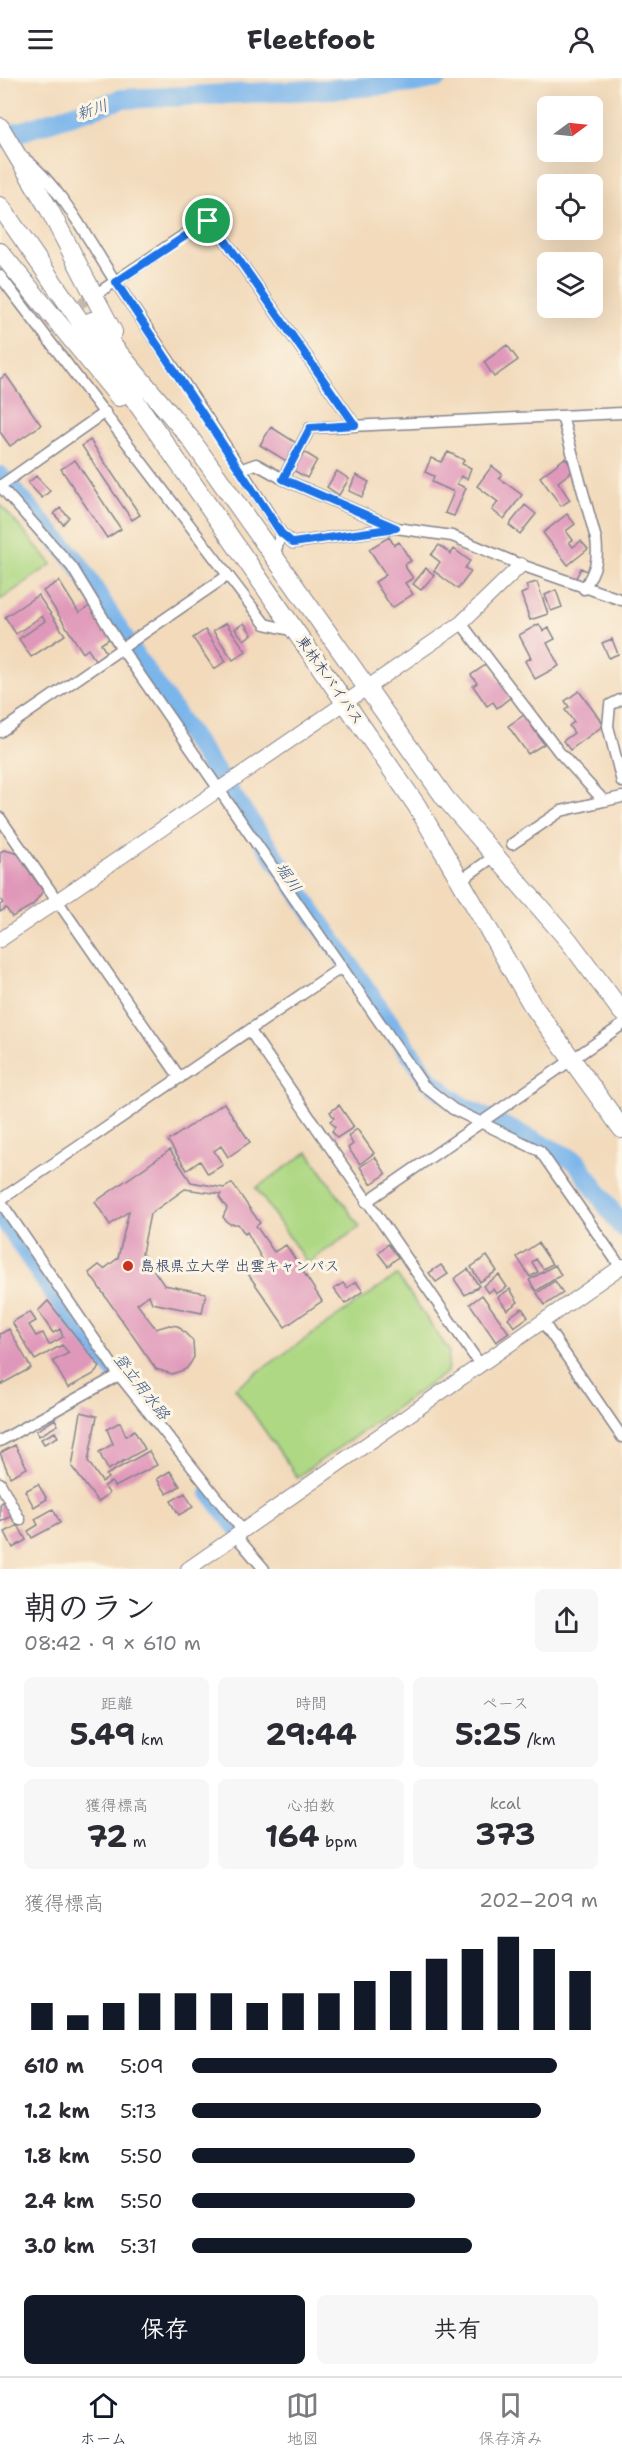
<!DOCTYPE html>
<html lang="ja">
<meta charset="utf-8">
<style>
body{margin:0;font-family:"Shantell Sans","Klee One",sans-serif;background:#f7f7f7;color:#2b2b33;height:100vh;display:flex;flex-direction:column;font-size:22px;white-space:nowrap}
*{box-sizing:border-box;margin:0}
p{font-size:20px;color:#7c7c81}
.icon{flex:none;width:33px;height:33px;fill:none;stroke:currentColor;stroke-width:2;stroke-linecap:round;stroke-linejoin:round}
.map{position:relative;height:1491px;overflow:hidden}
.drawer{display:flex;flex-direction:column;background:#fff;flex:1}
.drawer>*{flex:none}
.needle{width:39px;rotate:75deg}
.fabs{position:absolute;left:537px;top:18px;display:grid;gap:12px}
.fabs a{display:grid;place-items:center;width:66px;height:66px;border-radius:9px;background:#fff;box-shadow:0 6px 24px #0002;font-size:30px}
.pin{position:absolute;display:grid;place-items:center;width:51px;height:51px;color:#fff;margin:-26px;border:3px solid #fff;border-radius:50%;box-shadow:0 2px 6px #0007}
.round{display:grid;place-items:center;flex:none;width:63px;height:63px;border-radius:9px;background:#f7f7f7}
.overview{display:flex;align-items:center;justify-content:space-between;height:102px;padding:0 24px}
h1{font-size:33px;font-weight:700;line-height:45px}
.figures{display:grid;grid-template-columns:repeat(3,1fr);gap:9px;height:102px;padding:6px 24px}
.figures div{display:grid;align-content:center;border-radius:9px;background:#f7f7f7;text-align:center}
.figures b{font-size:30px;font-weight:700}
.figures small{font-size:16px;font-weight:400}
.figures p{font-size:16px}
.chart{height:168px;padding:12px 24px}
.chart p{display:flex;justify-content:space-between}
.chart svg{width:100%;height:108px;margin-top:6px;stroke:#111827;stroke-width:6}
.action{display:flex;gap:12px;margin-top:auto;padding:12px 24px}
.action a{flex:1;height:69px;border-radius:9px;background:#111827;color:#fff;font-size:24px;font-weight:700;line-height:69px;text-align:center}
.action a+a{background:#f7f7f7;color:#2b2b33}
ul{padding:0 24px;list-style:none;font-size:20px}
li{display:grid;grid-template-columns:96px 72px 1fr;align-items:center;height:45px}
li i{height:15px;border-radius:8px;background:#111827}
header{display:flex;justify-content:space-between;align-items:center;height:78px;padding:0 24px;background:#fff;font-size:27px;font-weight:700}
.tabs{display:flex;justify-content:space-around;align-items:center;height:84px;border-top:2px solid #e1e1e2;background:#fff;font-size:16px;color:#7c7c81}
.tabs a{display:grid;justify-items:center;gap:3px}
.tabs .selected{color:#111827}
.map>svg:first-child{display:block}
.green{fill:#aed883;stroke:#648470;stroke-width:1.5}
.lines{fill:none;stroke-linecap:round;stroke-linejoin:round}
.canal{stroke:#7ab5eb;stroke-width:12}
.river{stroke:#7ab5eb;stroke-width:20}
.building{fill:#e098ba}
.minor-tunnel{stroke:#c7b8a8;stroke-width:10;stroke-dasharray:10 5;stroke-linecap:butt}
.minor-casing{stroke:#86848c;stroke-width:13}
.tertiary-casing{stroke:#86848c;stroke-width:16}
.trunk-casing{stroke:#86848c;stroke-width:20}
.minor{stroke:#fff;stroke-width:10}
.tertiary{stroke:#fff;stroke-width:14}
.trunk{stroke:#fff;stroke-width:18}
.route-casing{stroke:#fff;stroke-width:12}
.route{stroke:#1a73e8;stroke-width:8}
.poi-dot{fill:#c8321e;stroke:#fcf5e5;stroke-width:2}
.labels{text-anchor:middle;stroke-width:6;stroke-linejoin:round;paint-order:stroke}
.street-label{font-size:15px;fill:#1b2f5e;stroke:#fcf5e5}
.poi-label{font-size:15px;fill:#1b2f5e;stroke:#fcf5e5;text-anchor:start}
.water-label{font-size:16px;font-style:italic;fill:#385788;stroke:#fcf5e5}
</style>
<header><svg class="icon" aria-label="menu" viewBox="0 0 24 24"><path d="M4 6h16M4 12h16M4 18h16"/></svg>Fleetfoot<svg class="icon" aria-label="person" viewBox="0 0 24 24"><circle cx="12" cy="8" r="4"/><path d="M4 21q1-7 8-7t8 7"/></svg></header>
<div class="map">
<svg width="622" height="1491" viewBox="0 0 622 1491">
<rect width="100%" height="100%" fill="#fcf5e5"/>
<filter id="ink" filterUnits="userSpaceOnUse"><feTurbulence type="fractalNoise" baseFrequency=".0167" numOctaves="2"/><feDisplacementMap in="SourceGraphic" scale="12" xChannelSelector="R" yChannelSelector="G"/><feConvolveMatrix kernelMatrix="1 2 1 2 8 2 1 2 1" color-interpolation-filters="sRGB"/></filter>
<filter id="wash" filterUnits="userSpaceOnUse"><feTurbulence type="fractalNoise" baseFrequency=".008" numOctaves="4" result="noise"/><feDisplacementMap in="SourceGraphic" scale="24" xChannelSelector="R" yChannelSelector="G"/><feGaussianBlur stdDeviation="1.35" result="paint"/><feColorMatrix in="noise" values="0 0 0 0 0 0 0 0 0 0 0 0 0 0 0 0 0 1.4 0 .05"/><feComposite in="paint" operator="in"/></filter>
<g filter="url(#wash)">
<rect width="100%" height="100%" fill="#f2dabb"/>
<!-- green -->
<path class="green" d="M0,426l52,60 -52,36z
M308,1074l52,75 -53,36 -51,-75z
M397,1197l52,76 -2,21 -150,105 -62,-89z"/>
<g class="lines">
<!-- canal -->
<path class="canal" d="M0,1142l50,75 68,86
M206,1415l37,49"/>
<!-- river -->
<path class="river" d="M0,60l122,-39 214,-10 76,-6 26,-5
M0,398l77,86 57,92 294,425 31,26 117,56 46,66"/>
</g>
<g id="blocks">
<!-- building -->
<path class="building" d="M507,267l11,15 -24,17 -10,-15z
M6,297l35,50 -31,21 -10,-14v-53z
M271,349l27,17 -10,18 -28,-17z
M90,362l50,75 -8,5 -50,-74z
M304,374l13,8 -10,18 -14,-8z
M448,374l16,8 -2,4 9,4 -4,11 -6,-3 -4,8 9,4 -12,28 -9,-3 9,-21 -22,-10 2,-6 -9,-4 6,-14 10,4z
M565,380l9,12 -16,12 12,18 -9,6 -21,-29z
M75,382l46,69 -14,9 -46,-69z
M492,388l10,8 -3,4 23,17 -18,24 -12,-9 6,-8 -21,-16z
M337,393l12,8 -10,16 -12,-8z
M356,397l13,7 -7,15 -13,-6z
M36,398l14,15 -8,7 -14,-15z
M525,427l11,9 -16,20 -11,-9z
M60,430l9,9 -6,7 -9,-10z
M567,436l8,10 -9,7 7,9 -4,2 4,5 8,-6 7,8 -20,16 -25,-32z
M389,459l5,8 5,-3 12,19 -7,4 9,13 -8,5 8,11 -21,14 -17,-26 11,-7 -17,-26z
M439,467l12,9 3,-5 16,12 -5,7 6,4 -13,17 -24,-18 6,-9 -9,-7z
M426,490l8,7 -13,15 -8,-6z
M581,490l8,4 -6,12 -8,-4z
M59,503l20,32 12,-8 21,32 -11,7 5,8 -11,8 -7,-11 -5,4 -40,-62z
M537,504l11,32 -18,6 -9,-26 7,-3 -2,-6z
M556,512l6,17 -11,4 -6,-16z
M38,517l27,40 -34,22 -12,-18 26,-18 -3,-5 -26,18 -11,-17z
M226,545l20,28 -13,9 -20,-29z
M244,545l8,11 -8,6 -9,-11z
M539,546l4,7 6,-3 6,11 -8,4 12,23 -24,13 -10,-18 6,-3 -12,-23z
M205,552l21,31 -12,8 -21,-31z
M612,561l6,15 -9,4 -7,-15z
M487,586l24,33 -14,11 -4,-6 -6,4 -14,-20 4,-3 -6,-8z
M579,613l25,34 -34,25 -7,-9 11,-8 -5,-7 5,-4 -9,-12 4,-3 -4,-6z
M524,637l20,29 -16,10 -20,-28z
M4,772l15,4 8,8 -3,2 19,27 -10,14 -21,12 -6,-9 -6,4v-7l3,-2 -3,-4v-47z
M224,1025l26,39 -22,15 -7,-11 -7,5 9,14 -15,9 -8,-13 -13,9 -19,-29z
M339,1027l15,22 -17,11 -5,-7 3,-4 -5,-6 4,-3 -4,-6z
M357,1051l17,24 -14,11 -12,-16 5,-4 -5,-8z
M170,1072l21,32 33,6 8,-5 28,40 -4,3 18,26 12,-7 36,56 -37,26 -39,-56 16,-12 -15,-27 -2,2 -7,-10h-8l-4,-3 -3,-4 4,-9 -8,-11 2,-3 -36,-5 -35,25 -8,39 22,32 42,8 -4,20 -50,-10 -3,-8 -12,9 19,25 13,-4 9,1 15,15 1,16 -4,7 -4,5 -14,5 -16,-5 -67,-96 10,-8 5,4 14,-11 11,-47 -19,14 -15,-23z
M375,1079l11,17 -15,10 -11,-17z
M538,1165l14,21 -9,5 -7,-10 -4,3 6,10 -8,5 -13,-20z
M388,1166l10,13 -10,9 -10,-13z
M487,1178l10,15 -17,11 -9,-15z
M441,1187l7,9 -12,8 -7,-9z
M555,1187l6,10 -25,16 -7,-11z
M468,1191l11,17 -14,9 -11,-16z
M499,1197l8,12 -11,7 -3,-5 -5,4 -5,-7z
M555,1203l8,12 -18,12 -8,-12z
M356,1204l7,9 -18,13 -11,-15 9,-6 4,5z
M510,1211l8,13 -11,8 -9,-13z
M482,1217l27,38 -13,9 -26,-38z
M48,1223l52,66 -6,7 -26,14 -15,-27 16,-8 -7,-8 -27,15 -23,-38 18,-10 6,9 -7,4 7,11 7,-3 6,12 14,-8 -3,-8 -7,4 -15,-22z
M522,1230l6,9 -14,10 -6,-9z
M9,1251l22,39 -31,17v-51z
M81,1334l16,4 -9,45 14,21 6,-4 -2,-3 43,-24 8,14 -42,22 -4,-5 -7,4 5,7 -11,9 -26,-35z
M55,1341l3,6 -19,11 -3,-5z
M120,1344l6,14 8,-6 11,19 -37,21 -9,-18 14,-8 -6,-15z
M55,1354l3,5 -14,7 -3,-5z
M15,1367l12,23 -17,9 -10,-24z
M170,1393l10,15 -13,8 -10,-15z
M38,1406l9,15 -13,8 -9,-16z
M185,1415l8,14 -14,8 -8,-14z
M4,1423l8,15 -12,6v-18z
M53,1431l7,14 -28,15 -4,-7 10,-6 -3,-6z
M18,1447l8,15 -13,8 -8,-16z"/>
</g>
</g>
<g filter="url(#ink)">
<use href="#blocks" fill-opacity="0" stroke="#86848c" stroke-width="1.5"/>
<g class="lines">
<!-- minor-tunnel -->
<path class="minor-tunnel" d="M68,234l29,-19"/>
<!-- minor casing -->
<g class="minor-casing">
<path id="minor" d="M24,80c36,28 64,81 89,120 57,84 114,168 168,255l-7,24
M0,198l265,348 29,7
M98,215l104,-70 6,-2 5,2 142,202
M562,338l34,123c3,22 -1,31 -12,50
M242,391l14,-5 27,15 113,49 56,8 69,29 101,35
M283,401l27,-51 312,-15
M0,408l72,81 50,82 301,436 30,24 87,42 82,118
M0,408l105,-74
M281,455l12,10 102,-15
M461,545l98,129 45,49 18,-4
M622,621l-12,6 -2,21 14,56
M0,654l227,-156
M0,740l180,260
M512,766l49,-33 43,-10
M461,802l35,-25
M250,953l231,335
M0,1122l342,-233
M0,1123l119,174 124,156
M366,1124l256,-177
M543,1244l79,115
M0,1363l119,-66
M0,1405l20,37
M236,1458l28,33"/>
</g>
<!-- tertiary casing -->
<g class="tertiary-casing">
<path id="tertiary" d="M0,862l461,-317 60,-58
M188,1491l434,-303"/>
</g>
<!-- trunk casing -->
<g class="trunk-casing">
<path id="trunk" d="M0,49l49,82 64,123
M0,128l417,600 114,197 91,126
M0,174l119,145
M92,243l98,117 255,360 124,143 53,71"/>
</g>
<!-- minor -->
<use href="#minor" class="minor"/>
<!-- tertiary -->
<use href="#tertiary" class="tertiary"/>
<!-- trunk -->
<use href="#trunk" class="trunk"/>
</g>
</g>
<g class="lines" filter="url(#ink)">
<!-- route casing -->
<g class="route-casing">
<path id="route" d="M208,143l5,2 142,202 -45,3 -27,51 113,49 -103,15 -12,-10 -165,-251z"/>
</g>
<!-- route -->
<use href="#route" class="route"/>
</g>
<!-- markers -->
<circle class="poi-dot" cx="128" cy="1188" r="6"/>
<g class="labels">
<!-- street labels -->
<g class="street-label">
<text transform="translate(330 602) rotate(55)" y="5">東林木バイパス</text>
</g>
<!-- poi labels -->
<g class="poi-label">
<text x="140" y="1193">島根県立大学 出雲キャンパス</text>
</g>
<!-- water labels -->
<g class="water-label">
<text transform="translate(92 31) rotate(-18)" y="6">新川</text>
<text transform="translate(289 799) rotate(55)" y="6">堀川</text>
<text transform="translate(142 1308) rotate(52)" y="6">登立用水路</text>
</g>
</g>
</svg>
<div class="fabs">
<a><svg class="needle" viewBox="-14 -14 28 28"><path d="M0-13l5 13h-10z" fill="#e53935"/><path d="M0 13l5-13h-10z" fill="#7c7c81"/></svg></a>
<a><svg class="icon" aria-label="locate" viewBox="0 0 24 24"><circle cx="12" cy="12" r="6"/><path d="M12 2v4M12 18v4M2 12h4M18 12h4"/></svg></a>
<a><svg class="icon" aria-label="layers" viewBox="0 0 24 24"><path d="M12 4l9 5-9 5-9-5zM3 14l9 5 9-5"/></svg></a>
</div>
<div class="pin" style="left:208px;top:143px;background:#1e9e55"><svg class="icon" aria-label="arrive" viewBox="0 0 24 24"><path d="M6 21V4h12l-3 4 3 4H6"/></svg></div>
</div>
<section class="drawer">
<div class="overview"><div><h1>朝のラン</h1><p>08:42 · 9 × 610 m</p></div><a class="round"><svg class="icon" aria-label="share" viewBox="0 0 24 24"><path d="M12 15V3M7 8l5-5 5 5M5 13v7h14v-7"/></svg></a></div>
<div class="figures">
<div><p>距離</p><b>5.49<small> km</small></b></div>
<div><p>時間</p><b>29:44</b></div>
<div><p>ペース</p><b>5:25<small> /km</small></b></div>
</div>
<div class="figures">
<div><p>獲得標高</p><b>72<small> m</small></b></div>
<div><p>心拍数</p><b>164<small> bpm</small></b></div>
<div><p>kcal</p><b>373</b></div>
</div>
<div class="chart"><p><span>獲得標高</span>202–209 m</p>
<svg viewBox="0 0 160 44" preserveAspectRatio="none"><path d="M5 44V33M15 44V38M25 44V33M35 44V29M45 44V29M55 44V29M65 44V33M75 44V29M85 44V29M95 44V24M105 44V20M115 44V15M125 44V11M135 44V6M145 44V11M155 44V20"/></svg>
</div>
<ul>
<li><b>610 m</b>5:09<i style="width:90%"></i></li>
<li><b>1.2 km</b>5:13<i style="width:86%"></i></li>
<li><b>1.8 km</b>5:50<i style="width:55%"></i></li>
<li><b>2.4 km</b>5:50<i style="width:55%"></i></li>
<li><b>3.0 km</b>5:31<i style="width:69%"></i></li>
</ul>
<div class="action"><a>保存</a><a>共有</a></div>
</section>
<nav class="tabs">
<a class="selected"><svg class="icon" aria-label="home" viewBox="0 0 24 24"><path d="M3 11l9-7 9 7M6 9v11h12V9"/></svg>ホーム</a>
<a><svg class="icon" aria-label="map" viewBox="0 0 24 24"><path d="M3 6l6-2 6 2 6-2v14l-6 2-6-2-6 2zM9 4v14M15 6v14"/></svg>地図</a>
<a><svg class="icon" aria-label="saved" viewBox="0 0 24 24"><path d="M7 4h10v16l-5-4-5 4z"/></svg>保存済み</a>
</nav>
